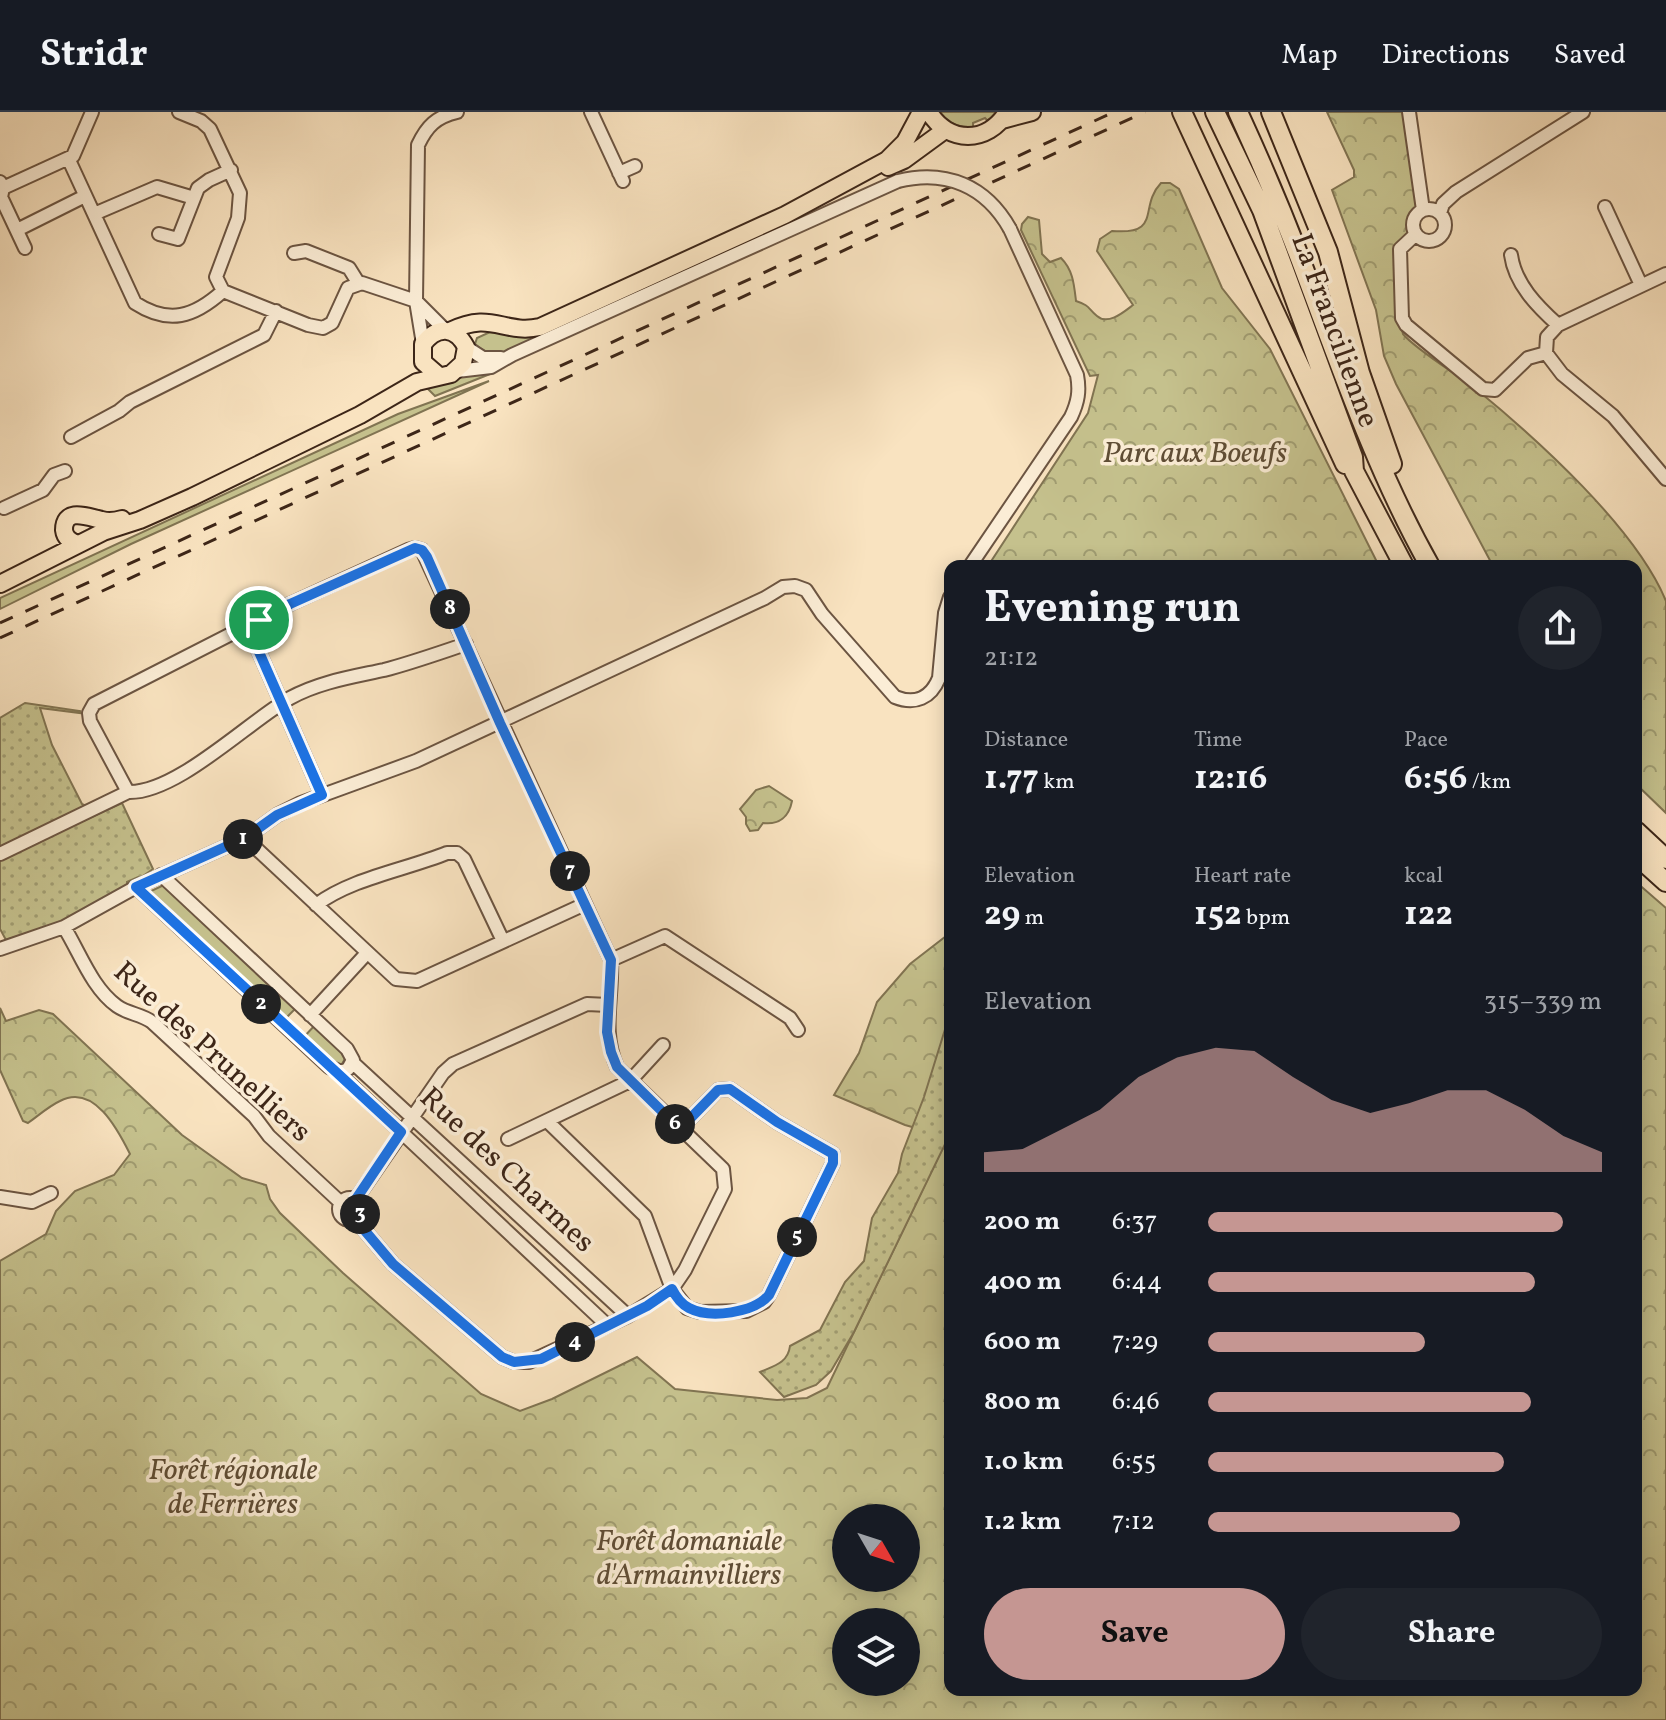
<!DOCTYPE html>
<meta charset="utf-8">
<style>
body{margin:0;font-family:Vollkorn,serif;background:#20242c;color:#f1f3f6;height:100vh;display:flex;flex-direction:column;font-size:30px;white-space:nowrap}
*{box-sizing:border-box;margin:0}
p{font-size:26px;color:#9ea1a6}
.icon{flex:none;width:44px;height:44px;fill:none;stroke:currentColor;stroke-width:2;stroke-linecap:round;stroke-linejoin:round}
.map{position:relative;flex:1;overflow:hidden}
.panel{position:absolute;left:944px;top:448px;width:698px;height:1136px;display:flex;flex-direction:column;background:#171b24;border-radius:16px;box-shadow:0 4px 20px #0003}
.panel>*{flex:none}
.needle{width:52px;rotate:129deg}
.controls{position:absolute;left:832px;top:1392px;display:grid;gap:16px}
.controls a{display:grid;place-items:center;width:88px;height:88px;border-radius:50%;background:#171b24;box-shadow:0 4px 20px #0003;font-size:40px}
.pin{position:absolute;display:grid;place-items:center;width:68px;height:68px;color:#fff;margin:-34px;border:4px solid #fff;border-radius:50%;box-shadow:0 2px 8px #0007}
.km{position:absolute;width:40px;height:40px;margin:-20px;border-radius:50%;background:#222;color:#fff;font-size:22px;line-height:40px;text-align:center}
.round{display:grid;place-items:center;flex:none;width:84px;height:84px;border-radius:42px;background:#20242c}
.summary{display:flex;align-items:center;justify-content:space-between;height:136px;padding:0 40px}
h1{font-size:44px;font-weight:700;line-height:60px}
.metrics{display:grid;grid-template-columns:repeat(3,1fr);gap:12px;height:136px;padding:8px 40px}
.metrics div{display:grid;align-content:center}
.metrics b{font-size:34px;font-weight:700}
.metrics small{font-size:22px;font-weight:400}
.metrics p{font-size:22px}
.chart{height:224px;padding:16px 40px}
.chart p{display:flex;justify-content:space-between}
.chart svg{width:100%;height:144px;margin-top:8px;fill:#c59692;opacity:.7}
.action{display:flex;gap:16px;margin-top:auto;padding:16px 40px}
.action a{flex:1;height:92px;border-radius:48px;background:#c59692;color:#111;font-size:32px;font-weight:700;line-height:92px;text-align:center}
.action a+a{background:#20242c;color:#f1f3f6}
ul{padding:0 40px;list-style:none;font-size:26px}
li{display:grid;grid-template-columns:128px 96px 1fr;align-items:center;height:60px}
li i{height:20px;border-radius:10px;background:#c59692}
header{display:flex;align-items:center;gap:48px;box-sizing:border-box;height:112px;padding:0 40px;background:#171b24;border-bottom:2px solid #363941}
header strong{font-size:38px}
nav{display:flex;gap:44px;margin-inline-start:auto;font-size:28px}
.map>svg:first-child{display:block}
.grass{fill:#c5c18d;stroke:#817452;stroke-width:2}
.forest{fill:url(#forest-crowns);stroke:#817452;stroke-width:2;fill-rule:evenodd}
.park{fill:url(#park-dots);stroke:#817452;stroke-width:2}
.lines{fill:none;stroke-linecap:round;stroke-linejoin:round}
.minor-casing{stroke:#6c5542;stroke-width:16}
.major-casing{stroke:#3d2618;stroke-width:20}
.highway-casing{stroke:#3d2618;stroke-width:22}
.minor{stroke:#fbedd6;stroke-width:12}
.major{stroke:#f9e3c0;stroke-width:16}
.highway{stroke:#f9e3c0;stroke-width:18}
.rail{stroke:#3d2618;stroke-width:3;stroke-dasharray:14 14;stroke-linecap:butt}
.minor-bridge-casing{stroke:#6c5542;stroke-width:16;stroke-linecap:butt}
.minor-bridge{stroke:#fbedd6;stroke-width:12}
.route-casing{stroke:#fff;stroke-width:16}
.route{stroke:#1a73e8;stroke-width:10}
.labels{text-anchor:middle;stroke-width:7;stroke-linejoin:round;paint-order:stroke}
.street-label{font-size:30px;fill:#3d2618;stroke:#fbedd6}
.park-label{font-size:30px;font-style:italic;fill:#5f4d35;stroke:#fbedd6}
</style>
<header>
<strong>Stridr</strong>
<nav><a>Map</a><a>Directions</a><a>Saved</a></nav>
</header>
<div class="map">
<svg width="1666" height="1608" viewBox="0 0 1666 1608">
<defs>
<pattern id="forest-crowns" width="20" height="18" patternUnits="userSpaceOnUse" patternTransform="scale(2)"><rect width="20" height="18" fill="#c5c18d"/><path d="M2 6a3 3 0 1 1 6 0M12 15a3 3 0 1 1 6 0" fill="none" stroke="#a19d72"/></pattern>
<pattern id="park-dots" width="8" height="8" patternUnits="userSpaceOnUse" patternTransform="scale(2)"><rect width="8" height="8" fill="#c5c18d"/><path d="M2 2h.1M6 6h.1" fill="none" stroke="#a19d72" stroke-width="1.8" stroke-linecap="round"/></pattern>
</defs>
<rect width="100%" height="100%" fill="#f9e3c0"/>
<filter id="stains"><feTurbulence type="fractalNoise" baseFrequency=".0025" numOctaves="4"/><feColorMatrix values="0 0 0 0 .2 0 0 0 0 .09 0 0 0 0 .02 0 0 0 .5 -.17"/></filter>
<radialGradient id="worn" r=".72"><stop offset=".6" stop-color="#630" stop-opacity="0"/><stop offset="1" stop-color="#630" stop-opacity=".3"/></radialGradient>
<!-- grass -->
<path class="grass" d="M939,0h58l-9,9 -3,-3 -12,5v4c-15,1 -25,-4 -34,-15z
M548,217l1,3c-22,10 -54,34 -74,12l2,-6 13,-6 17,2z
M490,259v3l-55,22 -13,-13c24,-2 45,-9 68,-12z
M489,269l-358,163 -131,65v-11l398,-184z
M166,772l132,122 -15,15 -134,-129z
M316,912l30,33 -4,7 -8,2 -32,-27z"/>
<!-- forest -->
<path class="forest" d="M1327,0h77l17,96c-23,20 -18,88 -20,118l2,8c13,16 54,40 73,55 61,50 160,139 190,212v212l-30,-29v-218h-143l-97,-182 -12,-28 -8,-46 -44,-120 22,-13v-7z
M1161,71h9l9,6 43,99 48,61 109,217h-391l100,-153 10,-38 -8,1 -69,-146 1,-6 6,-7 11,3 3,34 8,8 11,-4c12,12 13,26 15,43 15,5 11,7 21,15 11,10 28,-5 36,-11l-36,-54 3,-12 12,-8c51,4 26,-24 49,-48z
M769,674l23,15c-3,16 -13,24 -29,22l-5,7 -8,1 -4,-7v-7l-6,-8 16,-19z
M1636,770l30,26v812h-1666v-459l46,-27 10,-23 19,-20 39,-16 16,-21c-12,-24 -36,-71 -70,-53 -11,5 -22,15 -32,22l-5,-2 -23,-51v-62l6,13 33,-11 14,4 129,121 60,43 24,7 4,14 10,14 63,60 138,121 39,17 32,-12 85,-42 38,32 102,11 30,-2 20,-10 121,-251 -43,-12 -71,-30 25,-42 18,-51 33,-38 40,-31v757h686zM846,1406h60v60h-60zM846,1510h60v60h-60z"/>
<!-- park -->
<path class="park" d="M25,591l55,8v2l-40,-5 12,37 30,59 4,2 -86,41v-129z
M122,691l31,66 -13,9 -2,-1 -11,5v3l-67,38 -54,17 -6,-11v-70z
M947,911h3l-1,113 -95,196 -23,39 -15,14 -32,12 -24,-25c14,-6 28,-9 30,-26l30,-16 25,-48 19,-21 8,-43 26,-45 4,-19 22,-57z"/>
<g class="lines">
<!-- minor casing -->
<g class="minor-casing">
<path id="minor" d="M179,0l22,9 9,8 30,64 -2,25 -22,59 7,14 85,34 15,3 9,-5 16,-35 14,-5 54,18 29,29
M591,0l32,69
M1409,0l14,98
M69,48l66,143c34,22 59,14 88,-12
M619,61l16,-7
M0,70l3,6 -2,9 24,51
M3,76l70,-32 19,-44
M1605,95l36,78
M1413 113a16 16 0 1 1 32 0a16 16 0 1 1-32 0Z
M1440,101l3,-9 13,-12 127,-80
M94,102l63,-27 37,11
M17,118l68,-34
M159,122l19,5 20,-51 11,-8 22,-10
M1416,122l-16,15 2,69 4,7 77,64 12,1 33,-32 18,-5 1,-16 11,-12 108,-51
M294,141l12,-2 43,17 10,16
M1511,143c4,29 26,51 47,70
M423,232l-7,-43 2,-156c9,-19 18,-28 39,-33
M466,235l17,11h18
M1546,241l16,21 51,42 53,63
M457,259l34,-4 21,-12 386,-174
M71,325l48,-26 11,-9 134,-67 12,-24
M4,396l39,-18 11,-15 11,-4
M970,454l101,-149c7,-15 9,-26 6,-42l-67,-146
M248,515l74,168
M128,680l-38,-71 -1,-8 5,-9 196,-100 118,-54 7,-2 7,2 189,410c2,38 -10,71 6,107l106,102 2,20 -40,81 -13,19 -44,27 -99,46h-15l-12,-5 -109,-93 -38,-45
M245,726l151,141 21,2 168,-77
M0,742l128,-62c48,2 120,-70 162,-94 29,-16 62,-21 94,-28 27,-7 55,-17 82,-26
M136,775l193,180 12,5 7,-3 5,-9 -6,-11 -186,-174
M316,793c36,-27 89,-35 131,-52h10l7,6 39,82
M64,815c16,26 28,61 53,79 11,8 24,8 35,16l102,94 15,20 71,66
M0,837l64,-22 72,-40 109,-49 32,-23 24,-12 115,-42 349,-163 18,-11 12,-1 11,4 16,24 73,83c20,8 36,1 44,-19l6,-65 5,-16
M611,848l54,-24 125,82 8,12
M310,903l57,-62
M352,950l276,254
M335,958l272,255
M547,1009l98,95 27,73 15,19 13,4 46,-1 18,-9 5,-7 64,-132v-9l-56,-32 -47,-33 -12,1 -38,39
M508,1027l122,-58 33,-36
M0,1085l32,5 19,-9
M339 1097a11 11 0 1 1 22 0a11 11 0 1 1-22 0Z
M356,1087l87,-126 10,-9 134,-60 21,1"/>
</g>
<!-- major casing -->
<g class="major-casing">
<path id="major" d="M929,0c19,32 59,32 78,0
M1002,8l30,-8
M888,55l16,-7 41,-30
M450,219c42,-21 53,4 90,-4l245,-112 102,-55 18,-18 16,-30
M77,432c-7,-3 -12,-6 -13,-14 0,-24 26,-12 38,-10 7,2 13,1 20,-1
M0,472l103,-52 37,-12 52,-23 168,-82 57,-33 34,-8 12,-11 3,-16c-11,-21 -29,-21 -43,-3v18l15,13"/>
</g>
<!-- highway casing -->
<g class="highway-casing">
<path id="highway" d="M1182,0l163,352
M1215,0l47,98 91,247 1,14 50,95
M1238,0c24,52 46,104 66,157 38,101 73,203 126,297
M1271,0l57,140 32,121 32,91
M1636,719l30,28
M1636,743l30,27"/>
</g>
<!-- minor -->
<use href="#minor" class="minor"/>
<!-- major -->
<use href="#major" class="major"/>
<!-- highway -->
<use href="#highway" class="highway"/>
<!-- rail -->
<path class="rail" d="M0,511l1114,-511
M0,526l1145,-526"/>
<!-- minor-bridge casing -->
<g class="minor-bridge-casing">
<path id="minor-bridge" d="M898,69c48,-12 88,5 112,48"/>
</g>
<!-- minor-bridge -->
<use href="#minor-bridge" class="minor-bridge"/>
</g>
<g class="lines">
<!-- route casing -->
<g class="route-casing">
<path id="route" d="M415,436l7,2 5,7 73,166 111,237 -4,72 4,20 6,15 63,62 38,-39 12,-1 47,33 56,32v9l-64,132c-15,18 -59,24 -80,13 -8,-4 -13,-11 -17,-19l-25,17 -106,53 -27,3 -12,-5 -109,-93 -38,-45 6,-11 -5,-9 45,-67 -265,-245 109,-49 32,-23 45,-20 -74,-168 42,-23z"/>
</g>
<!-- route -->
<use href="#route" class="route"/>
</g>
<g class="labels">
<!-- street labels -->
<g class="street-label">
<text transform="translate(1336 218) rotate(70)" y="10">La Francilienne</text>
<text transform="translate(213 939) rotate(42)" y="10">Rue des Prunelliers</text>
<text transform="translate(508 1057) rotate(43)" y="10">Rue des Charmes</text>
</g>
<!-- park labels -->
<g class="park-label">
<text x="1195" y="350">Parc aux Boeufs</text>
<text x="233" y="1367">Forêt régionale<tspan x="233" dy="34">de Ferrières</tspan></text>
<text x="689" y="1438">Forêt domaniale<tspan x="689" dy="34">d'Armainvilliers</tspan></text>
</g>
</g>
<rect width="100%" height="100%" filter="url(#stains)"/>
<rect width="100%" height="100%" fill="url(#worn)"/>
</svg>
<div class="controls">
<a><svg class="needle" viewBox="-14 -14 28 28"><path d="M0-13l5 13h-10z" fill="#e53935"/><path d="M0 13l5-13h-10z" fill="#9ea1a6"/></svg></a>
<a><svg class="icon" aria-label="layers" viewBox="0 0 24 24"><path d="M12 4l9 5-9 5-9-5zM3 14l9 5 9-5"/></svg></a>
</div>
<div class="pin" style="left:259px;top:508px;background:#1e9e55"><svg class="icon" aria-label="arrive" viewBox="0 0 24 24"><path d="M6 21V4h12l-3 4 3 4H6"/></svg></div>
<b class="km" style="left:243px;top:727px">1</b>
<b class="km" style="left:261px;top:892px">2</b>
<b class="km" style="left:360px;top:1102px">3</b>
<b class="km" style="left:575px;top:1230px">4</b>
<b class="km" style="left:797px;top:1125px">5</b>
<b class="km" style="left:675px;top:1012px">6</b>
<b class="km" style="left:570px;top:759px">7</b>
<b class="km" style="left:450px;top:497px">8</b>
<section class="panel">
<div class="summary"><div><h1>Evening run</h1><p>21:12</p></div><a class="round"><svg class="icon" aria-label="share" viewBox="0 0 24 24"><path d="M12 15V3M7 8l5-5 5 5M5 13v7h14v-7"/></svg></a></div>
<div class="metrics">
<div><p>Distance</p><b>1.77<small> km</small></b></div>
<div><p>Time</p><b>12:16</b></div>
<div><p>Pace</p><b>6:56<small> /km</small></b></div>
</div>
<div class="metrics">
<div><p>Elevation</p><b>29<small> m</small></b></div>
<div><p>Heart rate</p><b>152<small> bpm</small></b></div>
<div><p>kcal</p><b>122</b></div>
</div>
<div class="chart"><p><span>Elevation</span>315–339 m</p>
<svg viewBox="0 0 160 44" preserveAspectRatio="none"><path d="M0 44V38L10 37L20 31L30 25L40 15L50 9L60 6L70 7L80 15L90 22L100 26L110 23L120 19L130 19L140 25L150 33L160 38V44z"/></svg>
</div>
<ul>
<li><b>200 m</b>6:37<i style="width:90%"></i></li>
<li><b>400 m</b>6:44<i style="width:83%"></i></li>
<li><b>600 m</b>7:29<i style="width:55%"></i></li>
<li><b>800 m</b>6:46<i style="width:82%"></i></li>
<li><b>1.0 km</b>6:55<i style="width:75%"></i></li>
<li><b>1.2 km</b>7:12<i style="width:64%"></i></li>
</ul>
<div class="action"><a>Save</a><a>Share</a></div>
</section>
</div>
